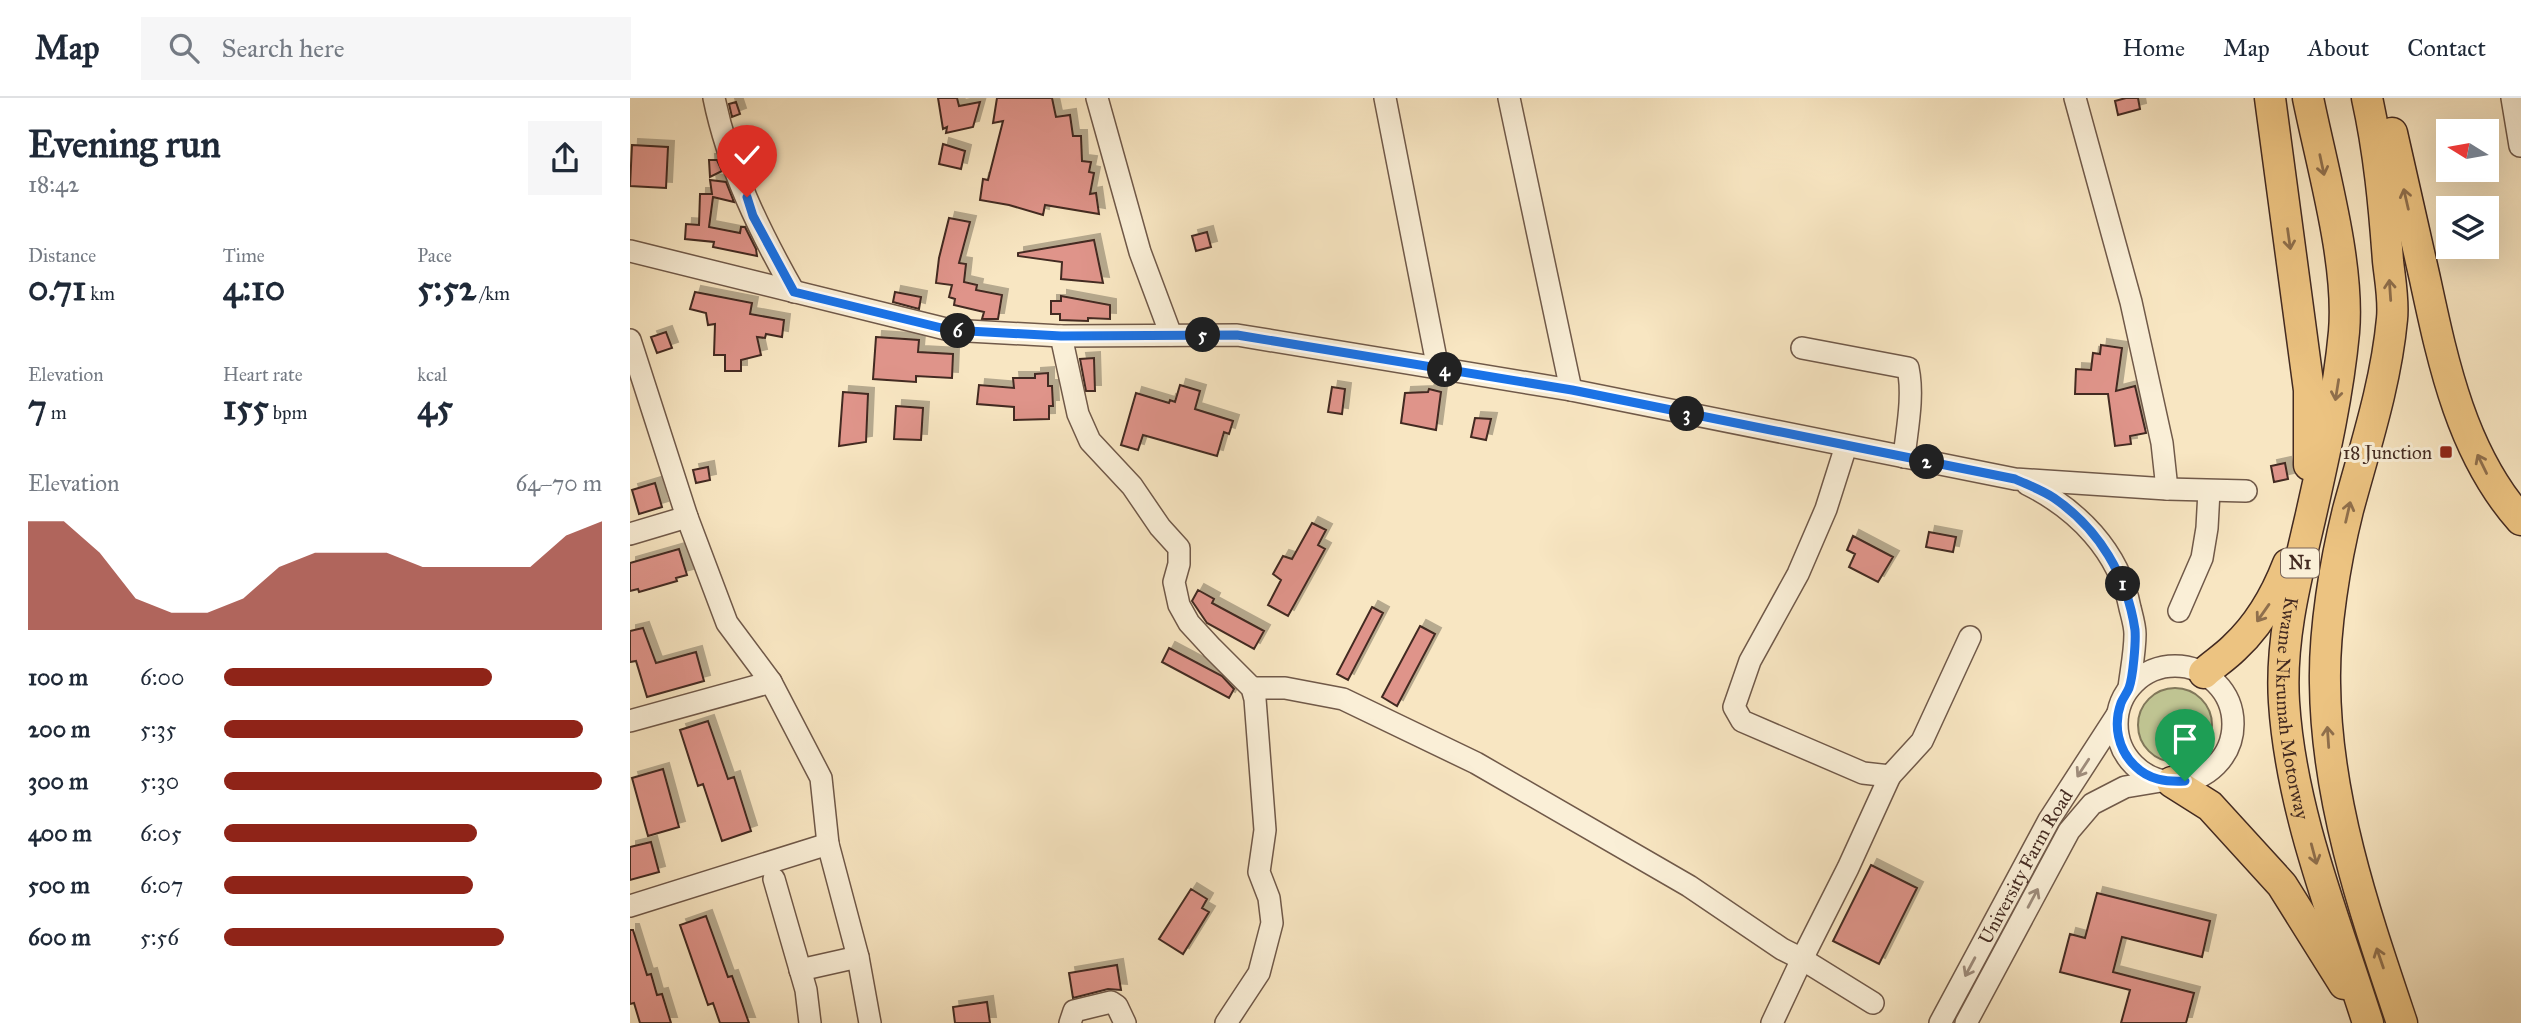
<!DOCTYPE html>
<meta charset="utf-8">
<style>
body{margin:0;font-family:"IM FELL Great Primer",serif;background:#f6f6f7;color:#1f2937;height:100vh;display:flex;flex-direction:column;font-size:26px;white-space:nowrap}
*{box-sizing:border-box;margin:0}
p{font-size:23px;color:#747a83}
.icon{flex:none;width:38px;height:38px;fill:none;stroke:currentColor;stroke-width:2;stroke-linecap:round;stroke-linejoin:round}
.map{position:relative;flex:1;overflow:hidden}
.panel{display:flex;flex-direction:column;background:#fff;width:630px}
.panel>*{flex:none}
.needle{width:46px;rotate:281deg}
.buttons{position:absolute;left:1806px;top:21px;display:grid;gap:14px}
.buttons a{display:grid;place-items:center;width:63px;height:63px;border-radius:0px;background:#fff;box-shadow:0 7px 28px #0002;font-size:35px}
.pin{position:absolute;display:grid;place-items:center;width:60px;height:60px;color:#fff;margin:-72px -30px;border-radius:50% 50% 50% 0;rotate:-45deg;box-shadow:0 0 7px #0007}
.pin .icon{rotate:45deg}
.km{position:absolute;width:35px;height:35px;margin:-18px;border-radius:50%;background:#222;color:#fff;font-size:19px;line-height:35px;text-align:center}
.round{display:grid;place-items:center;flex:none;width:74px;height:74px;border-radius:0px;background:#f6f6f7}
.head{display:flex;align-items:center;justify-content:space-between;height:119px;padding:0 28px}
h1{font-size:38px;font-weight:700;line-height:52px}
.stats{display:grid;grid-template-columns:repeat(3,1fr);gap:10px;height:119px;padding:7px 28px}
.stats div{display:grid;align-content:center}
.stats b{font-size:35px;font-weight:700}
.stats small{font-size:19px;font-weight:400}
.stats p{font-size:19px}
.chart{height:196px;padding:14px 28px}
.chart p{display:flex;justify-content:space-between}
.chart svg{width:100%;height:126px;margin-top:7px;fill:#8f2418;opacity:.7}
ul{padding:0 28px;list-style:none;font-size:23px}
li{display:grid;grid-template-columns:112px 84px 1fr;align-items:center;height:52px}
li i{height:18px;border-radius:9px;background:#8f2418}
header{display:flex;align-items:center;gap:42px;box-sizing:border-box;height:98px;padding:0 35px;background:#fff;border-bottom:2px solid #e0e1e3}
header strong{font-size:33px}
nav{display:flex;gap:38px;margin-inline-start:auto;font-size:24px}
.search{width:490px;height:63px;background:#f6f6f7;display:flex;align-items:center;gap:18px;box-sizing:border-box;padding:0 24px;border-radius:0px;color:#747a83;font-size:26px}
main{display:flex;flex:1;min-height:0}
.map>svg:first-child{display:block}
.green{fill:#bfc492;stroke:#81775a;stroke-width:2}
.building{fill:#df948a;stroke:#432a21;stroke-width:2;filter:url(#shadow)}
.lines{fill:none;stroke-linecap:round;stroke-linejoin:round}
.minor-casing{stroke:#705949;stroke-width:24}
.highway-casing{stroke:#432a21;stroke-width:33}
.minor{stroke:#faefd7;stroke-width:21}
.highway{stroke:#ecc381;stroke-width:30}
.oneway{stroke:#8f6f4c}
.oneway2{stroke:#9e8c7c}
.route-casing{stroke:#fff;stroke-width:14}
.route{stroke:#1a73e8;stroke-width:9}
.poi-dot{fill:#8f2418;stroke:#faefd7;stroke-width:2.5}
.labels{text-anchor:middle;stroke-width:6;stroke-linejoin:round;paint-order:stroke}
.shield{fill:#faefd7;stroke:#7a6558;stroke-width:2}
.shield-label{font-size:18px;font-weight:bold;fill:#432a21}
.poi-label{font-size:19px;fill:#432a21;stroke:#faefd7;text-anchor:end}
.street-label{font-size:19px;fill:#432a21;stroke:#faefd7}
</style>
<header>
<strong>Map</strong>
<div class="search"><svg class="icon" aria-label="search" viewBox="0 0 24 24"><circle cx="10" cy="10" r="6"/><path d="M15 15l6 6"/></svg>Search here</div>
<nav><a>Home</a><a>Map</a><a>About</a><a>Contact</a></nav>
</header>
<main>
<section class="panel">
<div class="head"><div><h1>Evening run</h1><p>18:42</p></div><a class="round"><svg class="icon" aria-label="share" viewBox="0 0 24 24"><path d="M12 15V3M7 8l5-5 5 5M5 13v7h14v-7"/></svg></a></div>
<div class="stats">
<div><p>Distance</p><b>0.71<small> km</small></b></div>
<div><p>Time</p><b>4:10</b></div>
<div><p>Pace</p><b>5:52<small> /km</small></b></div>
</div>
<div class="stats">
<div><p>Elevation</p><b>7<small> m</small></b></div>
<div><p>Heart rate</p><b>155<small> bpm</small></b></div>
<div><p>kcal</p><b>45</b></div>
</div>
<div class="chart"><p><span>Elevation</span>64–70 m</p>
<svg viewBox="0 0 160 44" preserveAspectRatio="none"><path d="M0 44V6L10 6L20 17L30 33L40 38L50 38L60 33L70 22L80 17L90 17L100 17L110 22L120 22L130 22L140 22L150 11L160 6V44z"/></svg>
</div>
<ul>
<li><b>100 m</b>6:00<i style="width:71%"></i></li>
<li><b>200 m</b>5:35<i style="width:95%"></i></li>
<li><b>300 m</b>5:30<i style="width:100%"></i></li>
<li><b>400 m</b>6:05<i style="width:67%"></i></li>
<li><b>500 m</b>6:07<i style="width:66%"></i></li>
<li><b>600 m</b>5:56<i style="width:74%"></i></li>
</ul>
</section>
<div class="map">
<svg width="1891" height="925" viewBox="0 0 1891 925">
<defs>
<filter id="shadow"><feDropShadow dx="6" dy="-6" stdDeviation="0" flood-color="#0004"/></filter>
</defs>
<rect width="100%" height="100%" fill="#f8e6c2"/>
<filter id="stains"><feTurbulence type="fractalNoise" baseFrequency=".00286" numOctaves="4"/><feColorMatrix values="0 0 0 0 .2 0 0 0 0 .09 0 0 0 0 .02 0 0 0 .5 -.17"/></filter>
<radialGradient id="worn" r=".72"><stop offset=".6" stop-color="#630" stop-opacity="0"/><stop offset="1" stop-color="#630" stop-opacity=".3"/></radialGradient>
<!-- green -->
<path class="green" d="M1508 627a37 37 0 1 1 74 0a37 37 0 1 1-74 0Z"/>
<!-- building -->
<path class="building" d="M308,0h19l2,8 21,-4 -7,25 -27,6 1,-6 -4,2z
M367,0h55l4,19 14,-2 3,21h8l1,25 9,1 -2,10 5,1 -4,21 6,-1 3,21 -54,-9 -2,10 -34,-10 -29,-5 3,-21 5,1 15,-59 -10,2z
M1496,0h12l2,11 -22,6 -3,-14z
M106,4l4,12 -8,3 -3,-13z
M313,46l22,7 -4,18 -22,-5z
M2,47l36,2 -2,41 -36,-2z
M79,62h8l5,11 -12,6z
M80,82l16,2 8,20 -21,-5 -4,30 31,6 1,-6h4l11,22 1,7 -44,-9 1,-5 -29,-3 1,-15 13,1 1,-31h12z
M319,120l21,4 -11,41 7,1 -2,18 13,3 -1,5 26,5 -4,24h-16l2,-7 -30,-7 1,-6 -6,-2 3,-12 -16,-2 3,-25z
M577,134l4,15 -15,4 -4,-15z
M464,142l9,43 -42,-4 1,-17 -44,-6v-3z
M65,194l57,11 -2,11 34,6 -2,17 -16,-3 -1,4 -8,-1 4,18 -20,5v11h-16v-16h-11l1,-31 -7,1 -2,-12 -16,-4z
M265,194l26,5 -2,12 -26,-7z
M431,198l49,9v14l-22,-1v3l-28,-1v-6h-9v-13h10z
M36,234l6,16 -15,5 -6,-16z
M246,239l43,3 -1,12 35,2 -1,24 -36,-2v6l-43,-3z
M1471,247l21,3 -6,43 19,-5 11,47 -16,3 1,8 -16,2 -7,-52h-33l1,-25 15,1 2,-17 7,1z
M464,260l1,33h-9l-6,-32z
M418,275v13h4l1,20h-4v13l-35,1v-13l-37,-3 2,-19 35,3 -1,-10h22v-4z
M550,287l20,6 -5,18 38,12 -4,13 -5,-2 -7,24 -74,-21 -5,15 -17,-5 15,-52 33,10 1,-3 5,2z
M702,289l13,2 -3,25 -14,-2z
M799,291l12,3 -5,38 -35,-7 4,-30 23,-1z
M213,294l25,2 -2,48 -27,4z
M266,308l27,2 -2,32 -27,-1z
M845,320l16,1 -5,21 -15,-3z
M1655,365l3,16 -14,3 -3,-16z
M78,369l2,13 -14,3 -3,-13z
M25,385l7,24 -23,7 -7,-24z
M682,425l14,7 -8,15 7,4 -37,67 -20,-11 13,-25 -8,-6 10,-18 9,3z
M1299,434l27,5 -3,15 -27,-5z
M1223,438l40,21 -15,25 -29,-15 6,-13 -8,-4z
M49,451l8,26 -11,3 1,3 -38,11 -1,-3 -8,2v-28z
M568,492l16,9 -2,4 52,28 -10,18 -47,-26 -15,-22z
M742,509l11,6 -35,67 -11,-6z
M790,528l15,8 -38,72 -15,-9z
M13,530l13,35 40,-11 8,29 -57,16 -11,-36 -6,1v-31z
M539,550l53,28 12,13 -5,9 -67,-36z
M78,623l20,58 6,-2 17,54 -29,10 -19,-57 -5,2 -18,-56z
M33,671l16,58 -31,9 -16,-58z
M21,744l8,30 -29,8v-33z
M1241,767l46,23 -38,76 -46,-23z
M561,791l16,10 -5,9 7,4 -26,42 -24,-15z
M1467,795l113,28 -8,36 -80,-20 -9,35 81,21 -8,30h-65l9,-33 -70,-18 10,-38 15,4z
M76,818l22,61 4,-1 17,47h-29l-7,-20 -5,2 -28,-80z
M0,832h3l14,45 4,-1 6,21 5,-1 9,29h-31l-6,-20 -4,1z
M487,867l4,25 -13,-1 -35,9 -4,-25z
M357,904l3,21h-35l-2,-16z"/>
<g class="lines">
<!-- minor casing -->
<g class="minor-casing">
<g id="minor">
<path d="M84,0c14,69 46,134 80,194"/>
<path d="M467,0l43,154 31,83"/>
<path d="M755,0l53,271"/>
<path d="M879,0l62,292"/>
<path d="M1445,0l56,204 31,141 5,46"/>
<path d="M1882,0l8,48"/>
<path d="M0,153l320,79 111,6 176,-1 334,55 444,89 152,10 79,2"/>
<path d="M431,238l17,78 12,27 42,45 28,41 19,21v16l-5,18 5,23 10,18 23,25 40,40 3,11 10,131 -6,42 10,26 3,25 -13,50 -33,50"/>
<path d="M0,242l57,177 40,106 44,59 50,96 7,66 30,113 12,66"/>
<path d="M1172,250l106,20c6,28 -1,61 -4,89"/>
<path d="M1216,348l-20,63 -28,65 -48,87 -16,46 8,14 121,52 27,3 32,-35 48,-104"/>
<path d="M1397,386c50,25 92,67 103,124 2,8 5,18 5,26 0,18 -4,37 -6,54"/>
<path d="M0,436l57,-17"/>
<path d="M1549,513l23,-53 5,-30 2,-37"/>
<circle cx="1545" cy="626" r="58"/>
<path d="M622,590h33l58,11 133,64 213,123 93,63 20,10 46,-91 42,-92"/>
<path d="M0,623l141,-39"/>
<path d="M144,781l32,111 4,33"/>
<path d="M0,808l198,-62"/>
<path d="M170,872l58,-13"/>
<path d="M440,925l4,-12 37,-9 6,4 8,17"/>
<path d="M1142,925l30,-64 71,44"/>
<path id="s1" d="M1310,925l109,-203 68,-105"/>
<path d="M1336,925l103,-192 23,-27 33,-17 36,-6"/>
</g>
</g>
<!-- highway casing -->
<g class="highway-casing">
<g id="highway">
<path d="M1640,0l39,292v75"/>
<path id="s2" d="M1678,0c14,69 42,165 36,234 -6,64 -20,125 -34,187 -14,60 -30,121 -26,183 7,110 51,217 84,321"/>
<path d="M1737,0c12,54 17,108 21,163 2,19 6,39 4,58 -6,65 -27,128 -44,191 -13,52 -24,120 -23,173 1,118 40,230 77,340"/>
<path d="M1762,35c11,49 22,97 33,146 18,84 37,175 96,241"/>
<path d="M1574,575c10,-9 21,-16 30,-25 25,-23 42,-53 54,-84"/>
<path d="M1542,684l38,24 72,79 62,99"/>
</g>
</g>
<!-- minor -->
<use href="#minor" class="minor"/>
<!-- highway -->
<use href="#highway" class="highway"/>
</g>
<!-- one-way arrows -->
<defs><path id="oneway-shaft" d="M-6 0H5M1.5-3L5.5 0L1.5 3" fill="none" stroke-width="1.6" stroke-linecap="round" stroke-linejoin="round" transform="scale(1.75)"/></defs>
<g class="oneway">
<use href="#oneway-shaft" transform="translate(1692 67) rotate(78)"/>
<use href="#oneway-shaft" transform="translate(1776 101) rotate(-103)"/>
<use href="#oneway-shaft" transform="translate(1659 141) rotate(82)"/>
<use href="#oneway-shaft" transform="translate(1760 192) rotate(-94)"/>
<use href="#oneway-shaft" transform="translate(1707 292) rotate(99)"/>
<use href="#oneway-shaft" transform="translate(1852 366) rotate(-116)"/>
<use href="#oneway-shaft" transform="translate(1718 414) rotate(-77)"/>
<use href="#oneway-shaft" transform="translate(1633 515) rotate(125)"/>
<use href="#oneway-shaft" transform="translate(1698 639) rotate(-94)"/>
<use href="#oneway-shaft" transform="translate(1684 756) rotate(75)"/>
<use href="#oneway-shaft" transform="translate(1750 860) rotate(-109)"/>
</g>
<g class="oneway2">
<use href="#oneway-shaft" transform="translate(1453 670) rotate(123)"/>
<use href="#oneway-shaft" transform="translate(1403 800) rotate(-62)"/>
<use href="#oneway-shaft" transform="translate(1340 869) rotate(118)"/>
</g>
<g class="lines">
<!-- route casing -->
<g class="route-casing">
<path id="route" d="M117,99l6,19 41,76 156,38 111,6 176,-1 335,55 443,89c13,6 27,11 39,19 45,31 73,78 81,132 1,12 -2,47 -6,58 -2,5 -6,10 -8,15 -8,22 -3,47 14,63 14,14 31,16 50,15"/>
</g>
<!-- route -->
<use href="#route" class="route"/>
</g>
<!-- markers -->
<rect class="poi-dot" x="1809" y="347" width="14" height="14" rx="3.5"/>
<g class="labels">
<!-- shield labels -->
<rect class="shield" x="1651" y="450.5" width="38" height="29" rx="5"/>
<g class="shield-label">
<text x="1670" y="471">N1</text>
</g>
<!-- poi labels -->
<g class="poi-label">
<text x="1802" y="361">18 Junction</text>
</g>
<!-- street labels -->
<g class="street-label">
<text dy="7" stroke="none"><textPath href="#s2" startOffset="620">Kwame Nkrumah Motorway</textPath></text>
<text dy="7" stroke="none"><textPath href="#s1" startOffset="178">University Farm Road</textPath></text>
</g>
</g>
<rect width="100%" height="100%" filter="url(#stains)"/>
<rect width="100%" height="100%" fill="url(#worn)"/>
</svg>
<div class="buttons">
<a><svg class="needle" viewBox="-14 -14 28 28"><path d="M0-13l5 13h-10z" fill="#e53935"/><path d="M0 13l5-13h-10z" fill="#747a83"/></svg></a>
<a><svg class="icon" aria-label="layers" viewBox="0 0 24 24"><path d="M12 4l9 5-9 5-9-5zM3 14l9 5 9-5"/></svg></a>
</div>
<div class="pin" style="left:1555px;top:683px;background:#1e9e55"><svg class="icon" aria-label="arrive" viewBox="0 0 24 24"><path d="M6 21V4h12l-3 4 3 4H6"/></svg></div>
<div class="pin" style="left:117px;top:99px;background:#d93025"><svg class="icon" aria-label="check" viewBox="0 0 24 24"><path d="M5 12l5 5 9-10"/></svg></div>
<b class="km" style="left:1493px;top:486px">1</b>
<b class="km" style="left:1297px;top:364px">2</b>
<b class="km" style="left:1057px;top:316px">3</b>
<b class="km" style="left:815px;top:272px">4</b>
<b class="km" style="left:573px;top:237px">5</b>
<b class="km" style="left:328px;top:233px">6</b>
</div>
</main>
